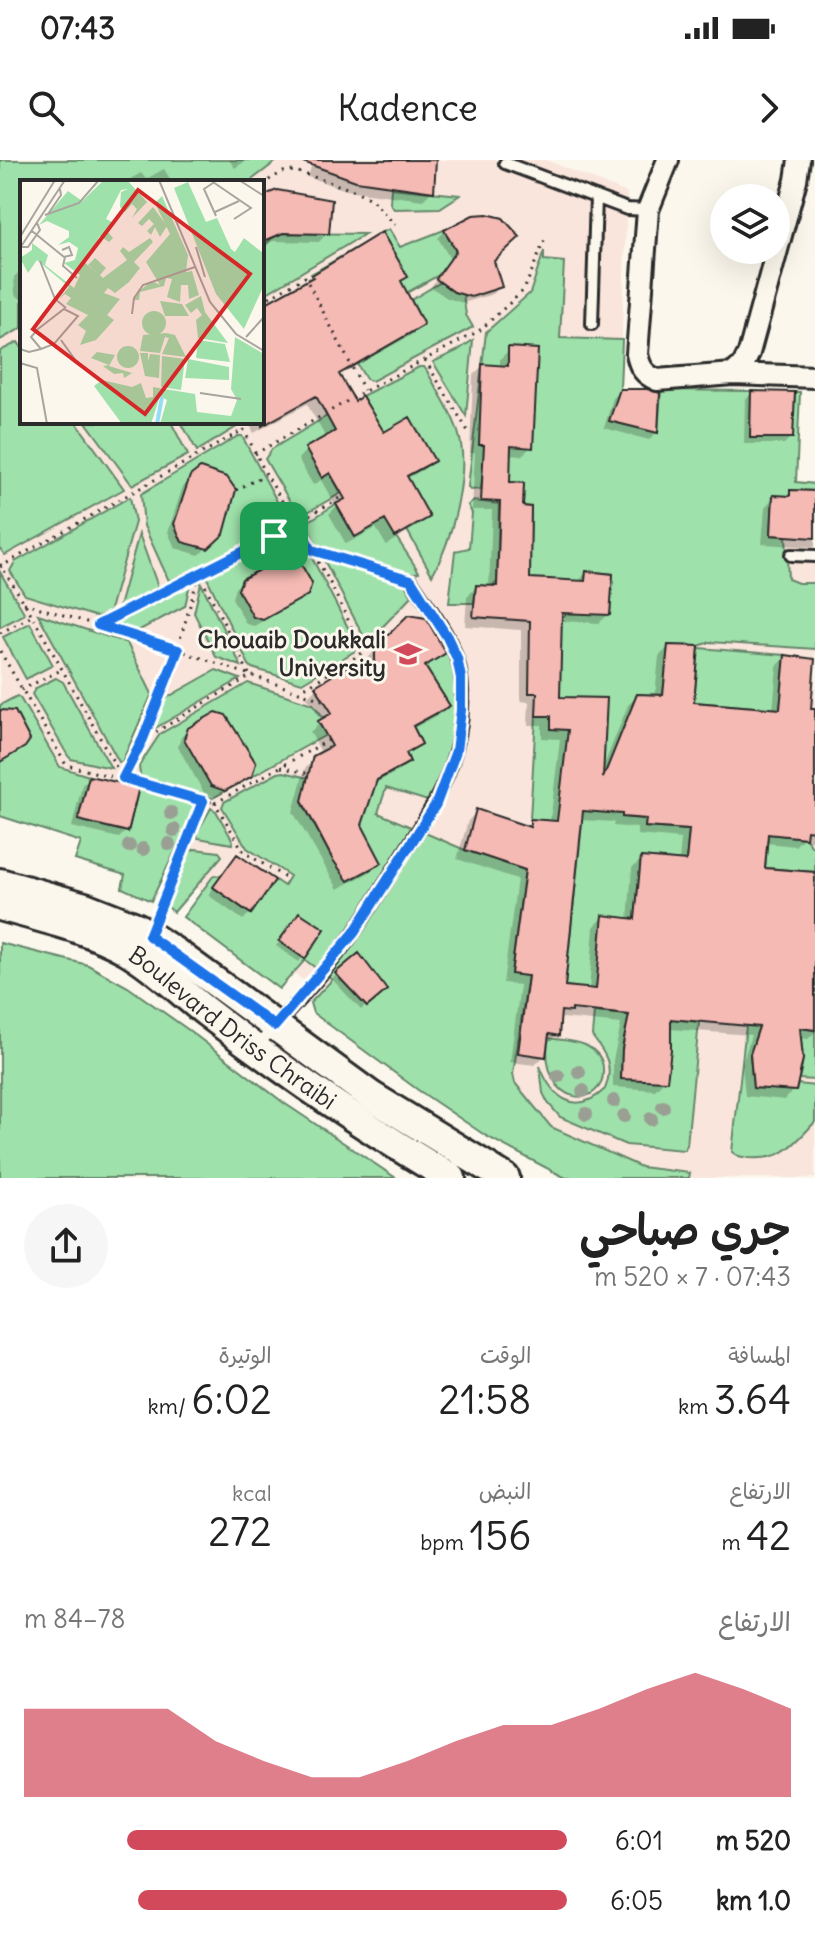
<!DOCTYPE html>
<html lang="ar">
<meta charset="utf-8">
<style>
body{margin:0;font-family:Delius,"Playpen Sans Arabic",sans-serif;background:#f6f6f6;color:#222;direction:rtl;height:100vh;display:flex;flex-direction:column;font-size:30px;white-space:nowrap}
*{box-sizing:border-box;margin:0}
p{font-size:26px;color:#767676}
.icon{flex:none;width:44px;height:44px;fill:none;stroke:currentColor;stroke-width:2;stroke-linecap:round;stroke-linejoin:round}
.map{position:relative;height:1018px;overflow:hidden;direction:ltr}
.details{display:flex;flex-direction:column;background:#fff;flex:1}
.details>*{flex:none}
.controls{position:absolute;left:710px;top:24px;display:grid;gap:16px}
.controls a{display:grid;place-items:center;width:80px;height:80px;border-radius:50%;background:#fff;box-shadow:0 8px 32px #0002;font-size:40px}
.pin{position:absolute;display:grid;place-items:center;width:68px;height:68px;color:#fff;margin:-34px;border-radius:16px;box-shadow:0 4px 12px #0006}
.round{display:grid;place-items:center;flex:none;width:84px;height:84px;border-radius:42px;background:#f6f6f6}
.summary{display:flex;align-items:center;justify-content:space-between;height:136px;padding:0 24px}
h1{font-size:44px;font-weight:600;line-height:60px}
.stats{display:grid;grid-template-columns:repeat(3,1fr);gap:12px;height:136px;padding:8px 24px}
.stats div{display:grid;align-content:center}
.stats b{font-size:40px;font-weight:600}
.stats small{font-size:22px;font-weight:400}
.stats p{font-size:22px}
.chart{height:224px;padding:16px 24px}
.chart p{display:flex;justify-content:space-between}
.chart svg{width:100%;height:144px;margin-top:8px;fill:#d1495b;opacity:.7}
ul{padding:0 24px;list-style:none;font-size:26px}
li{display:grid;grid-template-columns:128px 96px 1fr;align-items:center;height:60px}
li i{height:20px;border-radius:10px;background:#d1495b}
.status{display:flex;justify-content:space-between;align-items:center;height:56px;padding:0 40px;background:#fff;direction:ltr}
.status svg{height:22px;fill:currentColor}
header{display:flex;justify-content:space-between;align-items:center;height:104px;padding:0 24px;background:#fff;font-size:36px;font-weight:600}
.map>svg:first-child{display:block}
.built{fill:#f9e5db;fill-rule:evenodd}
.green{fill:#9fe1ab;stroke:#65866b;stroke-width:2}
.shadow{fill:#0003;fill-rule:evenodd}
.building{fill:#f5bab3;stroke:#2b2b2b;stroke-width:2;fill-rule:evenodd}
.lines{fill:none;stroke-linecap:round;stroke-linejoin:round}
.service-casing{stroke:#2b2b2b;stroke-width:16}
.minor-casing{stroke:#2b2b2b;stroke-width:26}
.secondary-casing{stroke:#2b2b2b;stroke-width:34}
.path{stroke:#2b2b2b;stroke-width:3;stroke-dasharray:2 6;stroke-linecap:butt}
.service{stroke:#fbf7ec;stroke-width:10}
.minor{stroke:#fbf7ec;stroke-width:20}
.secondary{stroke:#fbf7ec;stroke-width:28}
.tree{fill:#99a093}
.route-casing{stroke:#fff;stroke-width:16}
.route{stroke:#1a73e8;stroke-width:10}
.labels{text-anchor:middle;stroke-width:6;stroke-linejoin:round;paint-order:stroke}
.poi-label{font-size:24px;font-weight:bold;fill:#2b2b2b;stroke:#fbf7ec;text-anchor:end}
.street-label{font-size:24px;fill:#2b2b2b;stroke:#fbf7ec}
.inset-river{fill:none;stroke:#94ddf6;stroke-width:4}
.inset-road{fill:none;stroke:#a8a59f;stroke-width:2}
.view{fill:#d62828;fill-opacity:0.15;stroke:#d62828;stroke-width:4}
.inset-edge{fill:none;stroke:#2b2b2b;stroke-width:4}
</style>
<div class="status"><b>07:43</b><svg viewBox="0 0 49 12"><path d="M0 12V9h3v3zM5 12V6h3v6zM10 12V3h3v9zM15 12V0h3v12zM26 1h20v11H26zM47 4h2v5h-2z"/></svg></div>
<header><svg class="icon" aria-label="forward" viewBox="0 0 24 24"><path d="M9 5l7 7-7 7"/></svg>Kadence<svg class="icon" aria-label="search" viewBox="0 0 24 24"><circle cx="10" cy="10" r="6"/><path d="M15 15l6 6"/></svg></header>
<div class="map">
<svg width="815" height="1018" viewBox="0 0 815 1018">
<rect width="100%" height="100%" fill="#fbf7ec"/>
<filter id="ink" filterUnits="userSpaceOnUse"><feTurbulence type="fractalNoise" baseFrequency=".0125" numOctaves="2"/><feDisplacementMap in="SourceGraphic" scale="16" xChannelSelector="R" yChannelSelector="G"/><feConvolveMatrix kernelMatrix="1 2 1 2 8 2 1 2 1" color-interpolation-filters="sRGB"/></filter>
<g filter="url(#ink)">
<!-- built -->
<path class="built" d="M0,0h546l81,33 -7,196 175,3 -5,97 25,2v687h-180l-242,-123 -172,-143 -32,-32 -57,-22 -132,-42zM22,22h240v240h-240z"/>
<!-- green -->
<path class="green" d="M0,0h278l-29,22h-227v146l-22,12z
M391,28l69,7 -20,13 -46,1 -4,-6z
M389,69l11,18 44,-17 12,21 -17,24 -94,52 -34,-53z
M283,73l82,1 -103,62v-47l10,-11z
M544,91v9l20,2 -4,76 62,2 -2,49 -10,32 48,12 3,-43 90,1 -1,47h42l3,-46h5l-4,90 19,2v7l-24,-1 -1,6 -17,-1 -2,40 15,1 2,43 10,4h17v66l-105,-7 -11,4 -31,-1 -5,50 -26,-1 -5,12 -10,111 24,2 -1,8 44,3 -3,31 -45,-4 -6,62 -32,-3 -7,80 -22,-1 -1,-8 -8,-1 17,-162 -52,-5 6,-103h15l11,-99 6,-4 42,1 3,-40 -27,-3 -1,10 -56,13 2,-87 -8,-1 1,-23 -14,-1 -27,-14 -2,21 -11,1 -2,-3 18,-155 44,-39z
M441,122l13,10 9,2 3,21 7,12 -101,54 -6,-2 -9,-15 67,-39 -13,-25z
M473,180l-7,76 -33,-54 24,-11z
M18,182l4,6v74h54l48,67 -119,66 -5,-6v-198z
M419,207h5l3,4c10,20 25,40 31,61 13,38 -6,109 -26,143l-25,-45 22,-13 -67,-121z
M327,256l8,15 -5,42 11,20 -42,24 -34,-58 7,-10z
M86,262h85l17,33 -56,30z
M181,262h55l2,4 -41,25z
M238,276h4l45,84 -2,4 -73,38 -43,19 -25,-55 -3,-32z
M130,337l5,25 -26,91 -12,4 -72,-22 -15,-24 5,-9z
M474,341l25,3 -2,78 -6,4h-15l-2,17h-25l6,-52 14,-3 3,-35 -4,-8z
M336,344l19,33 30,-17 34,52 -7,2 -95,-28 -11,-23z
M294,370l16,24 48,93 -3,4 -53,32 -50,-15 -3,-3 -42,-87 2,-4z
M139,374l19,53 -40,23 2,-7z
M323,398l79,22 10,16 -45,47z
M0,412l25,42 -25,13z
M191,419l-6,27 -49,26 -27,-7 2,-4z
M201,423l40,83 -25,-9 -22,-44z
M38,454l89,29 25,51 -30,68h-3z
M30,463l23,42 -27,14 -23,-42z
M699,488l86,7 -5,54 -86,-7z
M450,491c16,52 0,102 -19,151l-45,-14 -8,25 87,37 60,20 -14,104 17,2 -15,98 2,9 36,44 90,40 49,6 -1,5h-123l-8,-4 -72,-38 -68,-46 -105,-77 -3,-10 22,-23 -27,-20 -26,29 -96,-72 31,-42 7,1 -7,12 37,26 24,-34 9,6 6,-10 -43,-28 -25,-41 2,-5 54,-29 6,-1 24,6 -6,24 31,58 48,3 -22,-42 18,-41 33,-18 -4,-9 16,-9 -9,-18 12,-60z
M216,510l24,9 -88,51 11,-30z
M56,518l7,4 48,86 -40,-9 -3,-3 -36,-62 4,-6z
M248,523l65,21 11,14 -6,4 8,13 -113,63 -69,-19 -4,-4 -1,-9 21,-32z
M17,536l3,2 40,69 29,9 -11,44 50,12 11,-45 56,16 2,3 -46,95 -29,-13 3,-13 -50,-15 6,-18 -81,-26v-111z
M211,648l5,3 17,30 -1,3 -34,-6 -1,-5z
M768,674l38,4 5,8 4,1v25l-50,-4z
M195,689l24,3 3,4 -48,56 -10,-8 21,-51z
M0,783l88,22 40,22 62,44 94,72 112,75h-396z
M594,852l35,3 -7,34 -1,29 45,3 5,-32v-30l28,3 -12,123 -3,5 -58,-5 -66,-28 -12,-14 -5,-10 -3,-27c12,32 36,51 65,23 9,-23 1,-35 -13,-53z
M746,866h13l-9,29 3,32 43,4 2,-7 17,2v36c-22,23 -31,38 -65,36 -8,-1 -12,-1 -18,-6z
M800,868l15,2v50l-16,-1 4,-20z
M548,878c12,2 26,2 37,7 10,5 18,13 18,24 3,41 -64,41 -55,-31z"/>
<!-- shadow -->
<path class="shadow" d="M229,0h18l-12,8z
M313,0h121l-2,31 -9,9 -77,-10 -38,-13z
M164,9l8,13h-47l16,-9 5,6z
M262,39l65,34 -8,9 -46,-1 -11,5z
M445,71l47,30 8,26 -7,7 -30,9 -16,-5 -16,-11 19,-28 -12,-21z
M22,109v31l-7,-6 -1,-17z
M313,116h93l-7,7 23,42 -9,9 -75,42 16,27 29,32 50,25 -9,9 -18,10 21,38 -8,8 -33,20 -10,-17 -30,16 -17,-30 7,-7 -15,-27 -8,5 -15,-26 8,-9 20,-12 -19,-34 -53,29 -6,-11h14v-114z
M509,190l22,97 -10,9 -12,-1 -1,29 13,24 7,72 49,3 9,-10 23,41 -10,9 -39,-2 -2,78 44,71 26,-65 10,-9h17l4,-40 10,-9 23,57 81,7 4,-45 9,-9 23,54h6v130l-13,-2 -7,7 -29,-3 -3,27 52,60v102l-7,7 -9,-1 -5,52 -9,10 -40,-4 -3,-31 9,-30 -82,-6 -4,51 -10,10 -42,-3v-27l8,-36 -58,-6 -5,2 -1,15 -11,9 -2,12 -9,9 -25,-3 10,-77 -17,-2 14,-104 -60,-20 11,-38 9,-10 48,17 6,-7 19,2 10,-84 -18,-1v-13h-14l1,-23 -8,-1v-71l-56,-4 2,-29 9,-10 13,1 3,-78h-20l3,-57h-5l3,-77 9,-10 18,1v-8zM580,660l34,2 -1,4 24,2v7l44,4 -2,23 -37,-3 -10,9 -4,52 -24,-3 -10,10 -5,63 -26,-3z
M621,231l37,3 -2,39 -7,7 -45,-12 9,-30z
M752,233l39,44 -7,7h-40l1,-44z
M191,318l31,55 -23,22 -24,-7 -7,-16 15,-46z
M791,332l24,1v54l-53,-3 3,-37 9,-10 11,1z
M243,421l64,13 -8,7 -45,25 -8,-2 -14,-26 3,-10z
M409,457l35,35 -20,16 23,38 -9,9 -26,14 8,15 -15,12 3,5 -9,10 -26,13 -13,41 19,37 -9,10 -32,17 -45,-77 12,-44 17,-14 -12,-22 12,-11 -15,-24 10,-10 49,-21v-6z
M189,570l61,45 -7,8 -27,14 -12,-4 -26,-46 3,-10z
M89,618l37,53 -7,7 -47,-11 10,-42z
M237,696l13,57 -7,7 -35,-25z
M295,759l27,11 -23,32 -23,-16z
M336,814l44,20 -19,16 -29,-31z"/>
<!-- building -->
<path class="building" d="M303,0h133l-2,32 -78,-11 -53,-19z
M277,30l55,10 -3,34 -46,-1 -21,9v-46z
M487,54l16,4 17,19 -26,24 8,26 -31,10 -17,-5 -18,-13 20,-28 -12,-21 29,-15z
M382,72l26,45 -7,4 23,44 -85,49 16,27 7,-5 22,36 26,-15 25,44 -28,15 23,41 -35,20 -10,-17 -30,17 -19,-33 9,-5 -15,-26 -8,5 -17,-30 30,-17 -19,-35 -54,30v-121l51,-28 -1,-2z
M508,187l30,2 -5,99 -22,-2 -1,36 14,1 -1,23 8,1 -1,71 55,3 1,-10 27,3 -3,41 -48,-2 -2,84 47,1 -4,80 34,-84 26,1 5,-50 31,1 -5,56 86,7 5,-54 30,4 -4,50h4v122l-8,-1 -1,8 -38,-4 -3,34 50,4v158l-15,-2 3,31 -7,32 -43,-3 -3,-34 9,-27 -88,-8v30l-4,32 -46,-2 1,-30 7,-34 -57,-6v3l-11,-1 -2,25 -10,-2 -3,23 -28,-4 10,-77 -17,-2 14,-104 -60,-20 11,-41 54,18v-8l27,2 11,-91 -17,-1v-13h-15l1,-23h-8l1,-72 -57,-4 3,-32 21,1 3,-84 -19,-1 3,-56h-5l3,-81 26,2zM583,651l39,3v3l24,2 -1,8 44,3 -3,31 -45,-4 -6,62 -32,-4 -7,74 -31,-3z
M620,229h27l13,4 -2,40 -49,-12z
M751,231l44,1 -2,46h-43z
M200,308l27,9 9,13 -12,44 -16,15 -26,-7 -8,-18 16,-48z
M790,330l25,1v47l-44,-3 2,-40 17,1z
M285,396l13,3 14,24 -4,12 -45,25 -10,-3 -15,-27 4,-11z
M408,455l18,3 20,35 -21,13 25,40 -37,20 9,18 -16,9 4,9 -33,18 -15,45 20,38 -34,18 -15,-21 -31,-59 11,-45 19,-10 -14,-25 14,-8 -17,-27 40,-24 20,4v-18z
M0,550l15,1 15,29 -5,7 -25,15z
M216,552l10,3 30,48 -4,13 -27,15 -14,-5 -27,-47 4,-11z
M89,616l50,11 -11,45 -50,-12z
M237,694l38,26 -24,34 -38,-27z
M299,752l26,17 -20,30 -26,-18z
M359,793l28,37 -20,17 -32,-34z"/>
<g class="lines">
<!-- service casing -->
<g class="service-casing">
<path id="service" d="M505,3l122,46 21,1
M592,164l4,-127
M791,395l24,1
M256,887c33,-36 71,-76 99,-116 15,-22 28,-45 42,-67 38,-61 73,-110 64,-187 -4,-36 -31,-67 -50,-97"/>
</g>
<!-- minor casing -->
<g class="minor-casing">
<path id="minor" d="M668,0l-20,50 -11,144c3,14 7,20 20,26l76,-6 10,-9 6,-12 47,-173 3,-20
M733,214l82,3"/>
</g>
<!-- secondary casing -->
<g class="secondary-casing">
<g id="secondary">
<path d="M0,723l85,24 51,20 41,27 194,142 134,82"/>
<path id="s1" d="M0,746c42,12 88,22 127,44 30,17 54,43 82,64 77,59 158,115 242,164"/>
</g>
</g>
<!-- path -->
<path class="path" d="M262,24l21,-12 12,-1 61,20 16,9 23,25
M262,141l43,-24 59,113
M425,200l43,71
M240,262l26,52 61,103 37,75 -63,38
M255,294l110,-63 114,-60 45,-41 21,-51
M236,330l29,-15
M274,376l11,20
M312,390l84,26
M0,404l32,51 89,161
M0,407l243,-137
M24,443l154,47 147,51
M98,465l101,-52 51,103 -106,63
M0,473l32,-17
M0,491l66,114 149,38
M21,530l40,-20
M281,607l28,7
M123,618c35,-65 57,-134 76,-205l75,-37 69,-40
M284,717l-40,-25 -29,-49 114,-63
M159,752l44,-111"/>
<!-- service -->
<use href="#service" class="service"/>
<!-- minor -->
<use href="#minor" class="minor"/>
<!-- secondary -->
<use href="#secondary" class="secondary"/>
</g>
<!-- trees -->
<g class="tree">
<circle cx="171" cy="653" r="7"/>
<circle cx="174" cy="670" r="7"/>
<circle cx="169" cy="684" r="7"/>
<circle cx="129" cy="686" r="7"/>
<circle cx="143" cy="689" r="7"/>
<circle cx="579" cy="912" r="7"/>
<circle cx="558" cy="916" r="7"/>
<circle cx="583" cy="931" r="7"/>
<circle cx="614" cy="941" r="7"/>
<circle cx="663" cy="947" r="7"/>
<circle cx="586" cy="954" r="7"/>
<circle cx="624" cy="956" r="7"/>
<circle cx="651" cy="959" r="7"/>
</g>
</g>
<g class="lines" filter="url(#ink)">
<!-- route casing -->
<g class="route-casing">
<path id="route" d="M295,362l17,28 99,30 36,57 10,21 4,20v32l-5,41 -20,53 -82,129 -79,93 -126,-90 54,-135 -80,-23 20,-39 35,-89 -80,-25 176,-89z"/>
</g>
<!-- route -->
<use href="#route" class="route"/>
</g>
<!-- icons -->
<defs>
<g id="university-bare" transform="scale(2.16)"><path d="M0-5L7-2L0 1L-7-2ZM-4 1L0 2.5L4 1V4Q0 6-4 4Z" fill="#d1495b" stroke="#fbf7ec" stroke-width="2.5" paint-order="stroke"/></g>
</defs>
<g fill-rule="evenodd">
<use href="#university-bare" x="408" y="494"/>
</g>
<g class="labels">
<!-- poi labels -->
<g class="poi-label">
<text x="386" y="488">Chouaib Doukkali<tspan x="386" dy="28">University</tspan></text>
</g>
<!-- street labels -->
<g class="street-label">
<text dy="8" stroke="none"><textPath href="#s1" startOffset="266">Boulevard Driss Chraibi</textPath></text>
</g>
</g>
<!-- overview -->
<g transform="translate(20 20)">
<rect width="244" height="244" fill="#fbf7ec"/>
<path d="M84,0h23l20,22 -15,16 5,-9 -5,-5 -7,8 -5,-5 1,-15 7,-3 -7,1 -15,29 8,4 -7,8 6,7 -4,4 -9,-6 -16,26 14,12 -10,-9 7,-7 11,10 -6,7 3,3 24,-18 -7,-9 3,-4 6,5 21,-14 3,4 -19,20 6,6 -11,14 -14,11 -7,-5 -4,5 16,6 -13,16 7,5 -18,20 -16,5 6,-14 -8,-6 10,-10 -22,-11 5,-6 -6,-4 -6,5 10,-12 -32,-27 -9,13 -8,-15 12,-8v-7l16,12 -3,10 29,23 6,-13 -16,-12 11,-3 3,-12 -9,-6 -11,3 11,-8v-6l-22,-10 -8,4 29,-34 14,10zM168,2l18,40 11,-4 14,31 4,3 9,-14 19,15 1,32 -20,44 -28,-35 -42,-106zM142,16l26,59 -2,17 6,-1 7,24 -10,4 -1,-14h-7l-1,17 -13,-5 5,-18 -6,-1 -2,8 -24,6 -1,8h-5l5,-9 13,-10 8,4 -14,-23 24,-28 -15,-31zM133,27l14,19 -7,11 -5,-10 -4,8 -4,-4 7,-7 -5,-5 -7,7 -4,-3zM181,116l4,16 23,31 -30,-5 -2,-18 6,-5 -5,-7 -6,5 -6,-8zM140,121l22,3 7,12h-24zM122 143a12 12 0 1 1 24 0a12 12 0 1 1-24 0ZM146,153l9,2 11,22 -24,-3 7,-16 -4,-1 -5,16 -20,-2 3,-16zM215,157l29,17v70h-104l7,-24 -7,-4 -9,28h-29l-28,-38 8,-6 30,7 9,-4 5,15 7,-1v-10l42,7 2,18 34,4 6,-16 -6,-11zM178,160l27,4 5,18 -34,-4zM97 177a11 11 0 1 1 22 0a11 11 0 1 1-22 0ZM77,172l18,3 -6,11 23,7 -8,5 -1,-5 -9,1 -11,-8 6,-1 -18,-7zM120,173h8v8l2,-7 10,1 -1,23 -14,-2zM142,176l23,3 -4,31 -20,-3zM168,179l41,8v13l-44,-2z" fill="#9fe1ab"/>
<path class="inset-river" d="M137,244l5,-27"/>
<path class="inset-road" d="M139,0l51,122 26,32 28,17M190,0l41,28 -17,11M219,0l25,16M193,3l-9,6 12,27M195,32l24,-11M28,34l13,-19 -1,-6M25,35l34,-12 20,-23M12,51l32,26 8,-2 -3,-8 -7,3M0,57l35,-57M1,67h7l12,-17 -3,-7M176,67l9,30M0,68l45,-68M45,77l-2,9 14,12M20,81l15,38 11,9M112,134l2,-16 9,-13 52,-18M226,157l18,-20M41,160l15,21M0,169l9,3 12,-3 13,-5 24,-28 -14,-7 -26,20 -7,8 10,12M0,183l17,5 10,56M180,213l41,6"/>
<path class="view" d="M118,10l112,84 -105,140 -112,-85z"/>
<rect width="244" height="244" class="inset-edge"/>
</g>
</svg>
<div class="controls">
<a><svg class="icon" aria-label="layers" viewBox="0 0 24 24"><path d="M12 4l9 5-9 5-9-5zM3 14l9 5 9-5"/></svg></a>
</div>
<div class="pin" style="left:274px;top:376px;background:#1e9e55"><svg class="icon" aria-label="arrive" viewBox="0 0 24 24"><path d="M6 21V4h12l-3 4 3 4H6"/></svg></div>
</div>
<section class="details">
<div class="summary"><div><h1>جري صباحي</h1><p>07:43 · 7 × 520 m</p></div><a class="round"><svg class="icon" aria-label="share" viewBox="0 0 24 24"><path d="M12 15V3M7 8l5-5 5 5M5 13v7h14v-7"/></svg></a></div>
<div class="stats">
<div><p>المسافة</p><b>3.64<small> km</small></b></div>
<div><p>الوقت</p><b>21:58</b></div>
<div><p>الوتيرة</p><b>6:02<small> /km</small></b></div>
</div>
<div class="stats">
<div><p>الارتفاع</p><b>42<small> m</small></b></div>
<div><p>النبض</p><b>156<small> bpm</small></b></div>
<div><p>kcal</p><b>272</b></div>
</div>
<div class="chart"><p><span>الارتفاع</span>78–84 m</p>
<svg viewBox="0 0 160 44" preserveAspectRatio="none"><path d="M0 44V17L10 17L20 17L30 17L40 27L50 33L60 38L70 38L80 33L90 27L100 22L110 22L120 17L130 11L140 6L150 11L160 17V44z"/></svg>
</div>
<ul>
<li><b>520 m</b>6:01<i style="width:81%"></i></li>
<li><b>1.0 km</b>6:05<i style="width:79%"></i></li>
</ul>
</section>
